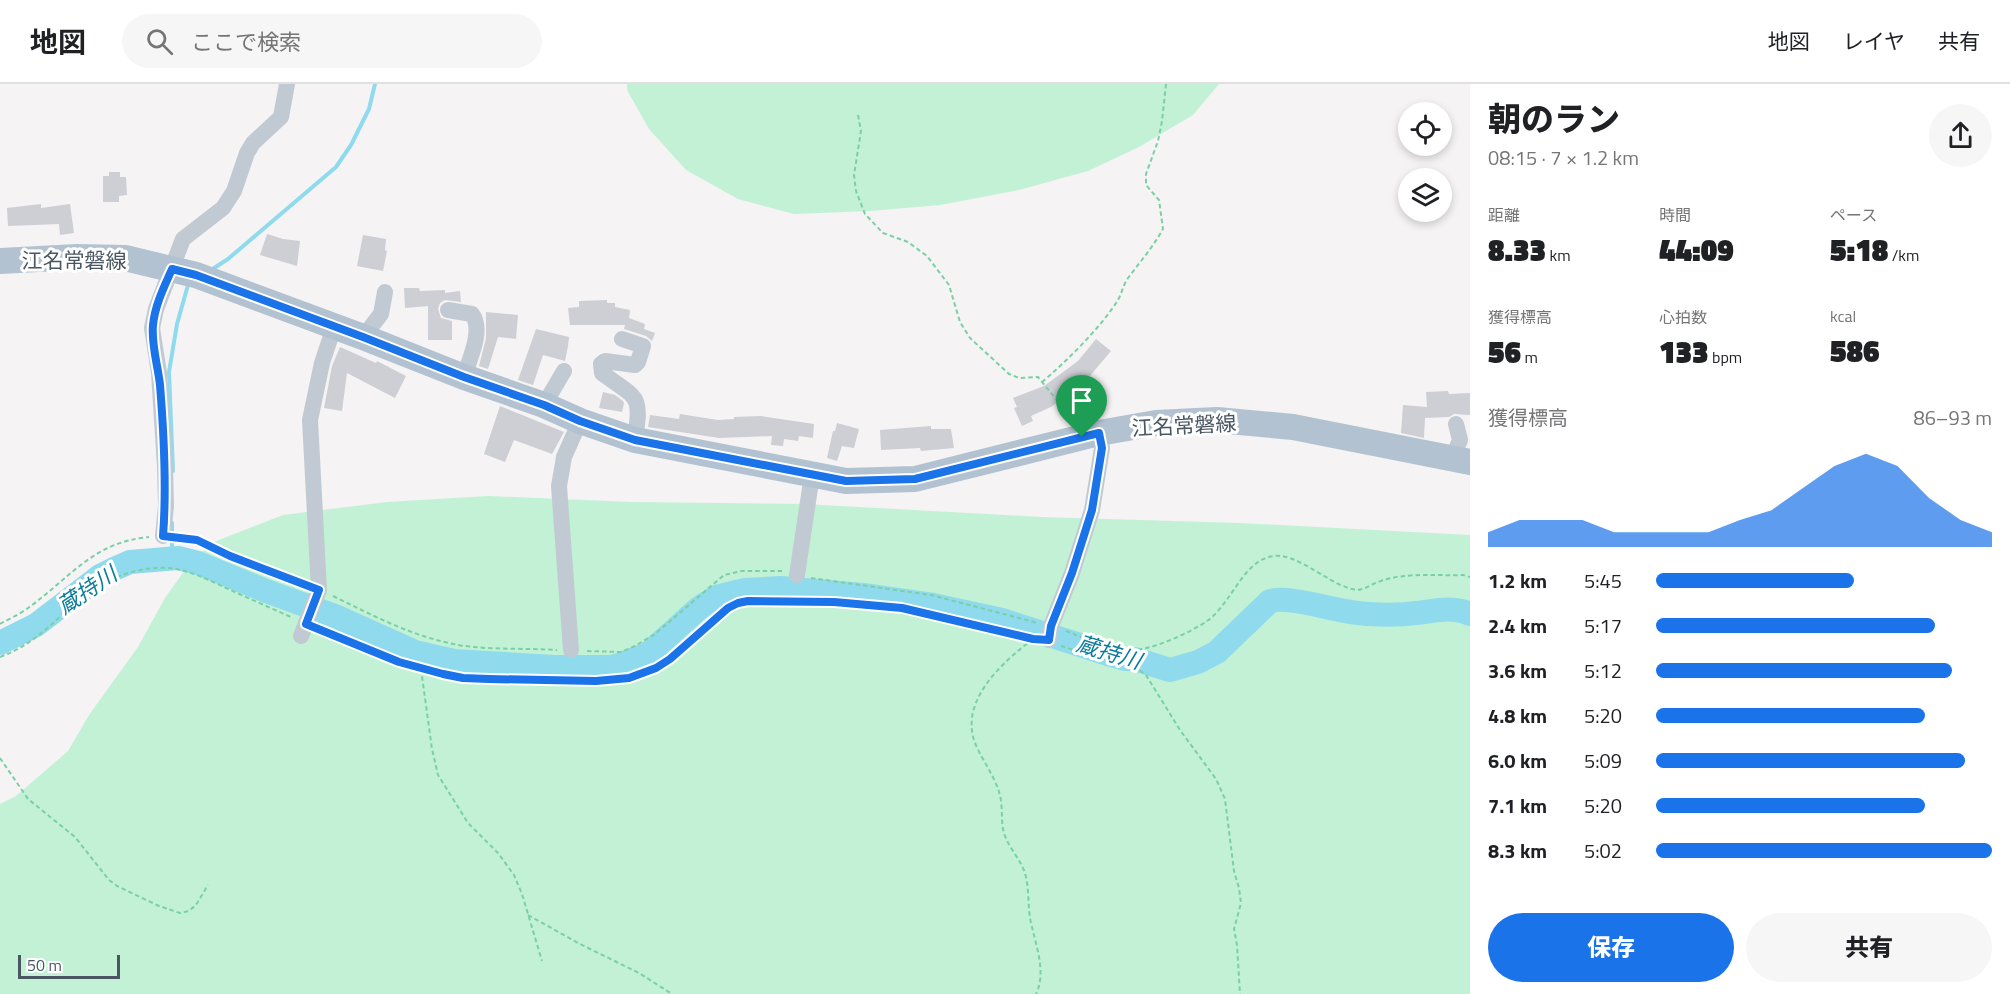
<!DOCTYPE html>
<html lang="ja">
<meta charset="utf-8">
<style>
body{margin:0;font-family:"Titillium Web","Noto Sans JP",sans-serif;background:#f6f6f6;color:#202124;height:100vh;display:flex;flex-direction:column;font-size:22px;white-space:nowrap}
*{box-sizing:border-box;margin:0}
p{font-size:20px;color:#757577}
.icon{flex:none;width:33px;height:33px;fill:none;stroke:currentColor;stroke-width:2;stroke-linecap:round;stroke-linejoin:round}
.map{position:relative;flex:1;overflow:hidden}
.side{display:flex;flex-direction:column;background:#fff;width:540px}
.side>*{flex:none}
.fabs{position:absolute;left:1398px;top:18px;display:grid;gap:12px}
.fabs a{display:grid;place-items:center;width:54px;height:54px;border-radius:50%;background:#fff;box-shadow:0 3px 9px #0003;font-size:30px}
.scale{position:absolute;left:18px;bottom:15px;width:102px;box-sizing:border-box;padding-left:6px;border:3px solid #4a5661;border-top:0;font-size:16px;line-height:21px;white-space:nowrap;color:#4a5661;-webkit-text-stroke:4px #fff;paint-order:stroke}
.pin{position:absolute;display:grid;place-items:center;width:51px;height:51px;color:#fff;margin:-62px -26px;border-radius:50% 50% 50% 0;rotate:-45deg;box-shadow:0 0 6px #0007}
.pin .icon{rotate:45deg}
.round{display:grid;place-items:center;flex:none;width:63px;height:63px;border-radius:32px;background:#f6f6f6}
.overview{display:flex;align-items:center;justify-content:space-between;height:102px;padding:0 18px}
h1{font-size:33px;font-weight:800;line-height:45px}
.stats{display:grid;grid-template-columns:repeat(3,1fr);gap:9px;height:102px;padding:6px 18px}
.stats div{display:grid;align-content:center}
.stats b{font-size:30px;font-weight:800}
.stats small{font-size:16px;font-weight:400}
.stats p{font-size:16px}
.chart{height:168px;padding:12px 18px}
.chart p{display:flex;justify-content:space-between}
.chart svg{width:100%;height:108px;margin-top:6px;fill:#1a73e8;opacity:.7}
.cta{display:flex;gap:12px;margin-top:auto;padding:12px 18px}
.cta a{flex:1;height:69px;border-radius:36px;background:#1a73e8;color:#fff;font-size:24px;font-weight:800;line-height:69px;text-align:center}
.cta a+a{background:#f6f6f6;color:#202124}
ul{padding:0 18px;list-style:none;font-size:20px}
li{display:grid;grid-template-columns:96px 72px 1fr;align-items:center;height:45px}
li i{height:15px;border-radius:8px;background:#1a73e8}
header{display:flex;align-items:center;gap:36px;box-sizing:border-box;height:84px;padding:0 30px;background:#fff;border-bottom:2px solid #e0e0e0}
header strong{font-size:28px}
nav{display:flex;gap:33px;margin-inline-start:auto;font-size:21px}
.search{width:420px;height:54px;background:#f6f6f6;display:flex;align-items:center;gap:15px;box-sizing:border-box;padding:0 21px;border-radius:33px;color:#757577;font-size:22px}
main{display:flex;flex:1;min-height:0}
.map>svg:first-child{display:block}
.green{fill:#c3f1d5}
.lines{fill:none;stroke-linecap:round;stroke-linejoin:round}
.stream{stroke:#90daee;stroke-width:4}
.river{stroke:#90daee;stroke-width:24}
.building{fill:#cdcfd5}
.path{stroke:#7ad0a6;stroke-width:2;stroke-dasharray:4.5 3;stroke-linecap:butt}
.street{stroke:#c1cad2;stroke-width:16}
.primary{stroke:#b3c2d1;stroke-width:26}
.route-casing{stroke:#fff;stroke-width:12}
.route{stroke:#1a73e8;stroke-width:8}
.labels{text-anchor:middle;stroke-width:6;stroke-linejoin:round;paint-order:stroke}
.street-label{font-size:21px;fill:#4a5661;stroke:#fff}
.water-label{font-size:22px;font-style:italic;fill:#0c7c9b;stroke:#fff}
</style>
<header>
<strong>地図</strong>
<div class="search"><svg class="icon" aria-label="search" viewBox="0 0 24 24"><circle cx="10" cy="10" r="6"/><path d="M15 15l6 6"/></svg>ここで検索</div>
<nav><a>地図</a><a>レイヤ</a><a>共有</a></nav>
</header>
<main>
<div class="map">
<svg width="1470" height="910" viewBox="0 0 1470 910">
<rect width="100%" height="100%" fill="#f5f3f3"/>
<!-- green -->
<path class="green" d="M627,0h592l-26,31 -54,32 -51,24 -69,19 -79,15 -69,6 -77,3 -56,-15 -52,-29 -37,-41 -22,-39z
M488,412l144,6 172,2 238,13 197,6 231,12v459h-1470v-190l16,-8 52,-45 21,-36 49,-68 27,-49 27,-38 22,-18 69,-27 104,-13z"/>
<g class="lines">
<!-- stream -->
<path class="stream" d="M211,186l17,-11 108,-92 15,-22 18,-36 6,-25
M173,387l-4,-99 8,-48 11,-39 2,-1
M172,475v-36"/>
<!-- river -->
<path class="river" d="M0,559l36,-18 64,-49 14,-7 16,-7 48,-4 20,5 68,28 69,25 80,36 39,9 100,6h59l35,-13 51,-46 17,-11 29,-7 36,-2 82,7 70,10 69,15 109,35 14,4h10l35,11 28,-8 19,-10 53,-51c21,-6 72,13 99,13 15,1 32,1 47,-1 19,-2 36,-7 54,1"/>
</g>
<!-- building -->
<path class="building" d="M109,88h11v5h6l1,18 -8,1v6h-16v-26h6z
M41,120v4l29,-4 4,29 -14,2 -1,-11 -51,2 -1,-18z
M267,150l16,5 17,2 -3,25 -37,-11z
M363,151l23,4 -1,11 2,1 -4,20 -26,-5z
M404,204h15l1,3 25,-1v3l15,-2 1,11 -16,-2 -5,3 -2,6 3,9 11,3v19h-24v-34l-23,2z
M607,216v3h8v4l15,3 -1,8 16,6 -1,5 11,4 -3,8 -6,-5 -22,-7 1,-4h-55l-2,-17 11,-1v-6z
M486,228l32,3 -2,24 -18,-2 -10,32 -9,-3 7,-28z
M536,245l33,8 -1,9 -3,15 -22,-6 -10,30 -15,-5z
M1096,255l15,12 -27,32 -33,24 -20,9 2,5 -11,5 -8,-18 3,-1 -4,-9 31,-12 34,-25z
M340,263l36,16 1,-2 29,15 -11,22 -48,-25 -5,38 -18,-3 8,-42z
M1448,307l1,3 21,-1v22l-16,-1 -5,3 -24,1 -1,20 -23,-5 2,-28 24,2 -1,-15z
M603,308l12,3 8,6 1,2 -2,9 -23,-4z
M500,322l64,26 -12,22 -38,-14 -9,22 -21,-8z
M680,330l38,6 16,-1v-2l27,-1 53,8 -1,14 -14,-2 -1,5 -14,-2 -1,7 -12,-1 1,-9 -53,2 -71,-11 2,-12 29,4z
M837,339l22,6 -5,19 -12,-2 -5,15 -10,-3 6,-27h2z
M931,342v3h20l3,19 -33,3 -1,-3 -39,2 -1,-20z"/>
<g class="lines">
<!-- path -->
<path class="path" d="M858,31l3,16 -7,44 2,16 9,23 18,19 25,9 19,14 22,29 11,37 10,16 39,36 10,4 19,-1 34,42
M1042,298c24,-20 60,-56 76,-82 4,-7 5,-15 10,-22 12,-16 25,-31 35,-49l-4,-29 -13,-15v-11l12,-33 4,-20 4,-37
M179,454l18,2 33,16 72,28
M811,494l120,17 107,28
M333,512c43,21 84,43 132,50 30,4 62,2 92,4
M0,540c9,-5 20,-10 28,-16 42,-30 65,-66 121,-71
M320,546l79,32 27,9 37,7 148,2 35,-7 10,-5 14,-9 57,-51 11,-5 10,-2 86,1 68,6 131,31
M1066,547c19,7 40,17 61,19 19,3 63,-17 80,-29 8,-5 15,-15 21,-23 11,-15 22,-36 41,-41 25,-8 57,26 83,32 12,3 18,-5 29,-8 25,-9 56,-5 82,-6l7,2
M1033,555c-30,23 -74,61 -58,104 7,17 19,32 24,49 4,12 2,25 4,37 3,16 17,29 22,44 5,18 2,37 7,54 5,22 14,46 4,67
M1061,562l78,24 7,5 34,55 36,49 9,20 9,72 5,17 2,15 -7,26 3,16 3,49
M587,567l34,1 14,-6 20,-12 69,-59 18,-4h40
M0,573c40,-15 56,-40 88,-64 23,-17 54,-27 82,-25 19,2 39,12 56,20 22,10 45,20 67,30
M421,585l11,80 6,26 30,48 30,30 16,22 8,19 20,67
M0,674l28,41 47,38 34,43 8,6 42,20 21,7 9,-2 7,-6 12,-20
M528,831l52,29 59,29 33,21"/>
<!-- street -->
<path class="street" d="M448,226l24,4c12,16 -3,46 -8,63
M363,253l18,-23 4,-22
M622,255l21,7 -5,16 -3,3 -30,-4 -4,3 1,9c36,27 40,20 33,67
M544,321l20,-34
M1453,373l7,-17 -4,-16
M163,452l3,-30 -1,-39 -6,-94 -7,-45 4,-19 27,-70 40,-31 11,-17 13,-38 6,-10 28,-26 6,-33
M797,491l15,-100
M301,552l18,-46 -9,-170 12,-57 12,-36
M1049,556l2,-14 21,-53 20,-63 10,-62 -3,-15
M571,566l-12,-164 5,-29 16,-36"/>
<!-- primary -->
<path class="primary" d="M0,177l77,-4 48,1 71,17 167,62 101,40 80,28 36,16 55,19 211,41 69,-2 184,-46 57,-10 61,-3 76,7 177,35"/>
</g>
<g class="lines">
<!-- route casing -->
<g class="route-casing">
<path id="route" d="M172,185l24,6 167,62 101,40 80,28 36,16 55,19 211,41 69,-2 184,-46 3,15 -10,62 -20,63 -21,53 -2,14 -16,-1 -131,-31 -68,-6 -86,-1 -10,2 -10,5 -58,51 -14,9 -27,10 -33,3 -107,-2 -26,-1 -20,-4 -44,-12 -93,-38 13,-34 -89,-34 -33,-16 -34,-4c4,-50 1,-101 -3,-151 -2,-19 -9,-41 -7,-60 2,-20 11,-38 19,-56z"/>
</g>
<!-- route -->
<use href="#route" class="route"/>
</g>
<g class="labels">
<!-- street labels -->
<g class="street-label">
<text x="74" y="184">江名常磐線</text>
<text transform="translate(1184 342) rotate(-3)" y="7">江名常磐線</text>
</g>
<!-- water labels -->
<g class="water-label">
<text transform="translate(87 506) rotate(-34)" y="8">蔵持川</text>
<text transform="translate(1109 568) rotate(17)" y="8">蔵持川</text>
</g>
</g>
</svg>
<div class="fabs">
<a><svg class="icon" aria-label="locate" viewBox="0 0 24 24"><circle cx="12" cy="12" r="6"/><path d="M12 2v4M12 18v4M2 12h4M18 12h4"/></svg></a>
<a><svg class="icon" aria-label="layers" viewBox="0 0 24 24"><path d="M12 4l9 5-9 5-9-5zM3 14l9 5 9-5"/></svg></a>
</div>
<div class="scale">50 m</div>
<div class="pin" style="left:1082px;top:353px;background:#1e9e55"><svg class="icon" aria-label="arrive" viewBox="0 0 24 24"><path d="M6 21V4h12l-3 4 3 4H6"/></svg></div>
</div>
<section class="side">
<div class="overview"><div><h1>朝のラン</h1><p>08:15 · 7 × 1.2 km</p></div><a class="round"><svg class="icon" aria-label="share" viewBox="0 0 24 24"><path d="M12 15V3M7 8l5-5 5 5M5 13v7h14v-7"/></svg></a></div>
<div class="stats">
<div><p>距離</p><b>8.33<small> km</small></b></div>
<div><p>時間</p><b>44:09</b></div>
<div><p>ペース</p><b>5:18<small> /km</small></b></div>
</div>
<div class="stats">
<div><p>獲得標高</p><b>56<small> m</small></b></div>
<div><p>心拍数</p><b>133<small> bpm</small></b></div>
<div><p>kcal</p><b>586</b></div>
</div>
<div class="chart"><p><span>獲得標高</span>86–93 m</p>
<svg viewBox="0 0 160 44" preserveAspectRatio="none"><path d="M0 44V38L10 33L20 33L30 33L40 38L50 38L60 38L70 38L80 33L90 29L100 20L110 11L120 6L130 11L140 24L150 33L160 38V44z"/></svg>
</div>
<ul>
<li><b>1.2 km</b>5:45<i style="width:59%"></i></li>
<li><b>2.4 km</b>5:17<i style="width:83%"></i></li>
<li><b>3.6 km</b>5:12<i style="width:88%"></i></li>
<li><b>4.8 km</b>5:20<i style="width:80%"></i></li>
<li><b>6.0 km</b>5:09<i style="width:92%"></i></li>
<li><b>7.1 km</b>5:20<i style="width:80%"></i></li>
<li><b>8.3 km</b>5:02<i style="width:100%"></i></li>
</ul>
<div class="cta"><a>保存</a><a>共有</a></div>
</section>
</main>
